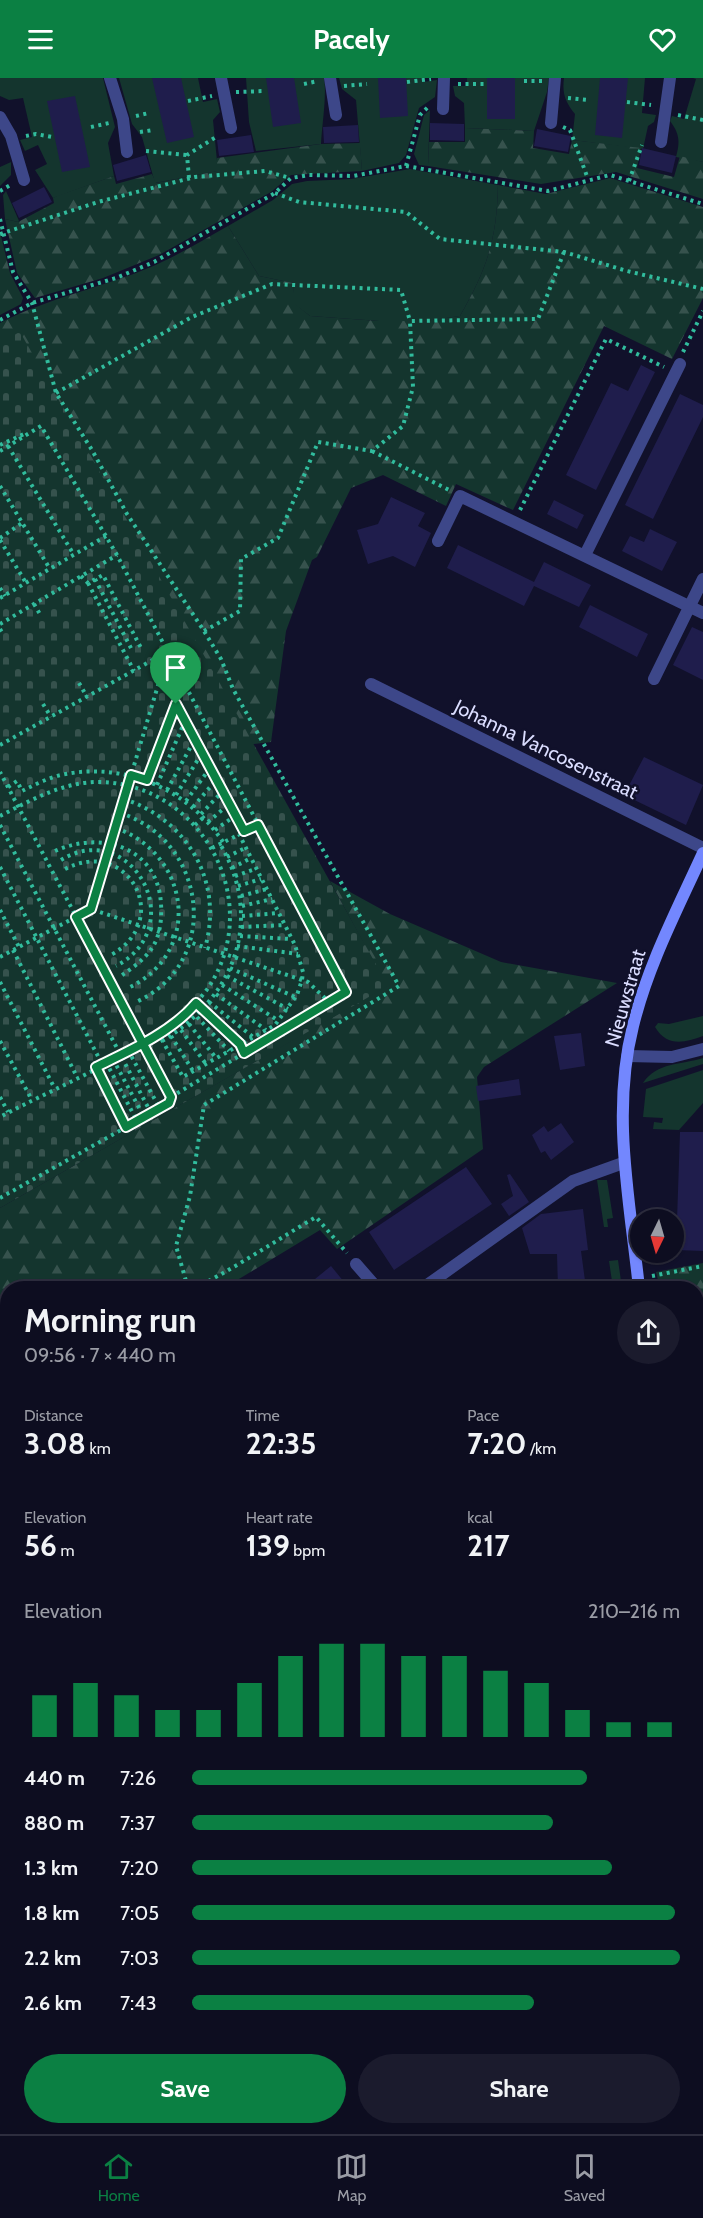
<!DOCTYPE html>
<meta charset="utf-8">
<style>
body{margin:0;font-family:Cabin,sans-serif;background:#1b1b2d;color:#f1f3f6;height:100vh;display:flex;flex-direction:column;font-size:22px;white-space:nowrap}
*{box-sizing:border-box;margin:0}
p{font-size:20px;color:#9a9ca5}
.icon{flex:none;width:33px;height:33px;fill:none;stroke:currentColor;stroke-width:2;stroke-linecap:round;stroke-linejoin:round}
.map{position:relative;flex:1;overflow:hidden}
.drawer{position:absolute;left:0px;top:1203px;width:704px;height:854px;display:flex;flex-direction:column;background:#0d0d20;border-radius:24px 24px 0 0;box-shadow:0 2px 4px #0004,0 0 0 2px #2d2d3e}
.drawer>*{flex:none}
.needle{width:39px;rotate:185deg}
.buttons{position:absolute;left:630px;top:1131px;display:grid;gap:12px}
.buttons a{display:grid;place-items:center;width:54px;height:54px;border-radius:50%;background:#0d0d20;box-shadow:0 2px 4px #0004,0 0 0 2px #2d2d3e;font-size:30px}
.pin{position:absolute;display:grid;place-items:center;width:51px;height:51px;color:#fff;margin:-62px -26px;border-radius:50% 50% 50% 0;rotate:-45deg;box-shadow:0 0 6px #0007}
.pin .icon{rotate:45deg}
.round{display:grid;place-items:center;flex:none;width:63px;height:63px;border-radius:32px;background:#1b1b2d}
.overview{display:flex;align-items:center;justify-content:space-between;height:102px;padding:0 24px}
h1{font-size:33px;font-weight:700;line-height:45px}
.figures{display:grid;grid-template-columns:repeat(3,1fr);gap:9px;height:102px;padding:6px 24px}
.figures div{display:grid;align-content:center}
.figures b{font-size:30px;font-weight:700}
.figures small{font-size:16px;font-weight:400}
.figures p{font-size:16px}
.chart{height:168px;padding:12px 24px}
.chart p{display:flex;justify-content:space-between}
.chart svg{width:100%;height:108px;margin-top:6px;stroke:#0b8043;stroke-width:6}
.primary-button{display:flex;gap:12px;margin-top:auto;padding:12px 24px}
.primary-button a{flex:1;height:69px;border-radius:36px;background:#0b8043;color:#fff;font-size:24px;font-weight:700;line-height:69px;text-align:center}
.primary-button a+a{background:#1b1b2d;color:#f1f3f6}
ul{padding:0 24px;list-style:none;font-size:20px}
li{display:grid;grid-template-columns:96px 72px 1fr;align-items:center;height:45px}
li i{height:15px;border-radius:8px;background:#0b8043}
header{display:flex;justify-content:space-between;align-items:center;height:78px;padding:0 24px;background:#0b8043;color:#fff;font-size:27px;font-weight:700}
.tab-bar{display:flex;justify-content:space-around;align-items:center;height:84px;border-top:2px solid #2d2d3e;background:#0d0d20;font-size:16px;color:#9a9ca5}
.tab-bar a{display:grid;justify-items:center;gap:3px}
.tab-bar .active{color:#0b8043}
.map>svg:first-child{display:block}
.green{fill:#14352e}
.forest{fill:url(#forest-firs)}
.cemetery{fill:url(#cemetery-stones)}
.park{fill:url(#park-crowns)}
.building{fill:#1f1d4c}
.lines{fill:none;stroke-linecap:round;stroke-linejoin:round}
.path{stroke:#31bc9d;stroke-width:4;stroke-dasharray:3 4.5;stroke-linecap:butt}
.lane{stroke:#3d4789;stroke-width:9}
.street{stroke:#3d4789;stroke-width:12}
.secondary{stroke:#7387fe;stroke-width:12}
.route-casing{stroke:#fff;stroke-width:12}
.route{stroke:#0b8043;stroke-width:8}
.labels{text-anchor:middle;stroke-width:5;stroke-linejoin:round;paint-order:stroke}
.street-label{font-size:20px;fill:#dbddff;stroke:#11112b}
</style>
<header><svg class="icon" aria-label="menu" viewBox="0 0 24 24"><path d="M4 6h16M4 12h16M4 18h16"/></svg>Pacely<svg class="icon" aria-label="heart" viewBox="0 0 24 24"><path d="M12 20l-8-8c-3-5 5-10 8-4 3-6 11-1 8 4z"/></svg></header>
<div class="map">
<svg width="703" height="2056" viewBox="0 0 703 2056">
<defs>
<pattern id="forest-firs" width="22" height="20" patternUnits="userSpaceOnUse" patternTransform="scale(1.5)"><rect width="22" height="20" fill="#14352e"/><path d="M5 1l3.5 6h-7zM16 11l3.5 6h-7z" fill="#36524d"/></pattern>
<pattern id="cemetery-stones" width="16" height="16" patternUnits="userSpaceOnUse" patternTransform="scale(1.5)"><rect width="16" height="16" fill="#14352e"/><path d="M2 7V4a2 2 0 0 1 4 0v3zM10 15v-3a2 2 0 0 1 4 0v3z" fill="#36524d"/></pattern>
<pattern id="park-crowns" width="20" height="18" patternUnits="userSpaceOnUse" patternTransform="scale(1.5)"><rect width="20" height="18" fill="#14352e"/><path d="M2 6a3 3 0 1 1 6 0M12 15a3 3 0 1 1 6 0" fill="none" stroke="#36524d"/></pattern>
</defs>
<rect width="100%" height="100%" fill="#11112b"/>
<!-- green -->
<path class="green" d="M0,0h103l12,49 -7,16 6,33 -61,22 -18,-28 12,-6 -9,-19 -13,6 -5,-11 12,-3 -9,-39 -14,2 -9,-4z
M119,0h79l5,24 14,-3 3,13 -7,8 5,51 -63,12 -13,-46 -10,-13z
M246,0h78c3,16 -2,47 -3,66l-65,7 -7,-29z
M339,0h83l1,4 14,-2 -2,17 -16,11 -13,47 -7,8 -37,8 -6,-71 -14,-11z
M467,0h82l-2,14 -13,39 -69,-3 -1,-25 -9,-7 -2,-10h14z
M564,0h81l-3,35 14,2 -2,7 -6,4 -5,23 -71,-9 3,-26c-10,-12 -13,-21 -11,-36z
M693,0h10v84l-27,-5c4,-15 4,-23 -6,-36l2,-5 12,3 12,-40z
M430,32l-2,56 -9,-1 -5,-11 10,-39z
M11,84v13l-11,11v-19z
M410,91l88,16c-1,54 -11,84 -38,131l-34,5h-47l-69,-5 -16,-12 -1,-21 -34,-7 -31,-50 45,-26 19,-16 15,-3 44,-2z
M6,113l13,30 -1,1 -13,-3 -2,-24z
M703,938v20c-19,7 -36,11 -48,-9l3,-4 11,1z
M703,980v6l-60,19c14,-21 38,-18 60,-25z
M703,992v33l-24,27 -26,-1 1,-7 8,1 1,-5 -20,-1 3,-28z
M597,1102h10l6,38 -6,1 1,8h-4z
M618,1182l4,28h-9l-4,-27z
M7,1260v57l-7,-3v-26z"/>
<!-- forest -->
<path class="forest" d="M465,50l69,3 -1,17 36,6 3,-14 69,8 -4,20 37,9 6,-21 23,6v37l-87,-27 -75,12 -113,-18 1,-24h36z
M360,65l2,28 -71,4 -20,17 -112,63 -56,23 -68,20 -18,-25 -12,-54 13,3 36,-19 -1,-5 4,-2 57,-20 2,8 36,-10 4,9 61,-12v-13l104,-14z
M610,100l93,29v91l-31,61 -68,-33 -91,184 -57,-26 -10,22 -63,-31 -32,13 -34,69 -5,3 -26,71 -15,111 -18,2 -61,-108 -192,-205v-108c48,-25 101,-35 151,-56 26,-11 52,-27 77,-41l31,50 34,7 2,21 15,12 69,5h46l35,-5c27,-47 37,-77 38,-131l48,9z
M0,154l10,41 13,25 -2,6 -21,11z
M330,803l60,33 111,48 116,21 -133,84 -7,10 6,72 -146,100 -17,-19 -96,58h-117l-5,-3 -13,3h-81l-1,50 -7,28v-158l387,-222z
M703,1185v55l-7,1v-31h-36l-4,-16z"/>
<!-- cemetery -->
<path class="cemetery" d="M20,254l198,348 170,306 -388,222v-867z"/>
<!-- park -->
<path class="park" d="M250,2049h74v7h-74z"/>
<!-- building -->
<path class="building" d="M152,0h29l13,59 -27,6z
M266,0h28l7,45 -28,4z
M378,0h28l2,38 -28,2z
M487,0h28v41h-28z
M600,0h28l-6,60 -27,-3z
M75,18l15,71 -28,5 -15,-71z
M430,45l34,1v17l-34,-1z
M358,47l1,17 -35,1 -1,-16z
M537,51l34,7 -3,16 -34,-6z
M251,57l3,17 -35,4 -2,-16z
M642,70l34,8 -4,17 -33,-8z
M146,77l5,17 -34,9 -4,-16z
M44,109l8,15 -33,16 -7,-15z
M641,287l14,7 -59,118 -30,-15 45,-92 17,8z
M680,316l23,11v12l-50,102 -28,-14z
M391,419l34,16 -7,13 13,7 -16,34 -22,-11 -25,8 -11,-34 21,-6z
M554,422l30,15 -7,14 -30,-15z
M650,451l27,13 -15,29 -40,-20 8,-15 14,6z
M458,467l76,37 10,-20 47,23 -12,22 -45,-21 -10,20 -77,-38z
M590,527l58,29 -11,23 -58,-30z
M692,549l11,5v48l-30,-15z
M644,679l59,28 -17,40 -62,-30z
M581,955l4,33 -25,4 -6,-34z
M519,1001l2,16 -43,6 -2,-15z
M561,1045l13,19 -23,18 -6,-9 -4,2 -9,-18 12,-9 4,6z
M680,1054h23v119l-27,-1z
M466,1089l26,37 -98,66 -25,-38z
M510,1096l19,28 -20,14 -8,-12 12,-8 -6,-21z
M583,1131l5,41 -7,1 5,37h-28l-1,-34h-27l-8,-26 19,-14z
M331,1188l18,22h-45z"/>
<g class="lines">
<!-- path -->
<path class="path" d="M524,3h18
M407,4l24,-3
M304,6l14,-3
M458,6h26
M344,8l23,-2
M236,14l29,-1
M568,20l20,2
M188,23l24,-5
M627,24l24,3
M678,37l25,5
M136,38l13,-3
M91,49l18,-4
M563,49l7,3 18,49
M140,54l13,-2
M26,58l10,-2 16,3
M146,73l41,4
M406,88l14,-51 9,-9
M189,100l-2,-23 29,-18
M629,103l13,-36
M0,113l12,-7
M275,115l24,9 107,10 34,27 124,13 63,19 76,18
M0,141l13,53 19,31 24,90 36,57 35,64 77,117 17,28 12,30 166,297 -195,119 -14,91 -14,50 12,42
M0,156l98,-32 97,-25 70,-6 25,7
M0,242l32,-17 84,-25 38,-16 121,-69 16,-15 18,-3 44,1 53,-10 142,25 62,-16 93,29
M683,274l20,-41
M56,315l136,-76 80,-33 129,6 9,31
M0,367l24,-11
M8,368l66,109
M0,373l41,-25 76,129 229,437 -175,105 -171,-325
M372,373l77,39
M0,408l50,83
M520,432l86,-171 58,28
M0,460l22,-15
M0,462l26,43
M81,498l7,7 15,-8 38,73
M95,501l38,73
M88,505l46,88
M0,510l5,8
M0,520l106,-62
M34,526l7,12
M0,546l117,-69
M0,551l3,5
M204,553l36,-20 1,-52 37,-21 40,-96 54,9 31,-25 10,-39 -3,-66 128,-2 26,-67
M161,598l83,155
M79,605l8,14
M43,626l8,13
M0,667l167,-93
M147,703l29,-77
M157,707l28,-64
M8,709l9,-6 5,10c12,-6 26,-13 39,-16 63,-14 127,14 162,67
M167,712l28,-51
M176,717l26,-42
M124,721c64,21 100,83 81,149
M186,723l24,-33
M193,729l24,-28
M120,735c87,27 103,150 16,189
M201,736l22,-23
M0,738c33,-17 65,-35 102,-34 100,4 162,118 108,203 -35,55 -151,100 -210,132
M208,744l21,-18
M0,747l151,288
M195,747l9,-8
M116,750c75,27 87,125 12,160
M215,752l21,-15
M212,770l46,-23
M55,773c46,-21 103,-4 106,53 1,15 -1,32 -9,44 -8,12 -20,20 -31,28
M227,779l18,-9
M61,782c70,-43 131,66 55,106
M0,789l102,197
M232,790l19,-10
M65,791c63,-33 109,51 46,86
M235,798l20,-7
M238,808l23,-7
M241,818l26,-7
M242,828l30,-7
M91,831l77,-257
M0,832l19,37
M242,838l37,-3
M241,849l44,-2
M240,858l51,3
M237,868l61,8
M13,872l64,127
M0,879l91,-48 217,73 21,20
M230,890l65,29
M227,898l61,33
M0,904l55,107
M222,907l57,36
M216,916l50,36
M209,924l44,35
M196,926l44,40 5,9
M197,939l32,34
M189,946l27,34
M181,952l25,34
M158,955l25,44 92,-52 22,-30 5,-15 1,-8 -8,-27 -56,-111
M171,958l22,35
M0,963l32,59
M162,963c72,-43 103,-121 58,-197
M128,972l32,59
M113,981l31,58
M106,984l31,59
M96,989l31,60
M0,1019l8,15
M0,1120l169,-95 2,-6
M652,1198l51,-10
M195,1210c42,-21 80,-47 121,-71l31,36
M292,2049l1,7
M152,2056v-7"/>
<!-- lane -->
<path class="lane" d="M0,1320l8,3
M572,2049v6l127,1"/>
<!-- street -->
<path class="street" d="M110,0l13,41 4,33
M221,0l10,50
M330,0l6,37
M443,31l1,-31
M0,39l11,19 13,44
M551,45l4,-45
M661,64l9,-64
M438,463l22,-45 243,117
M585,477l95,-191
M654,601l49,-100
M371,606l332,164
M627,978l45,1 31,-8
M356,1186l21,24
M423,1210l150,-107 50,-18
M0,1502l8,-1
M0,1825l8,-1
M696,1852h7
M0,1996h8
M0,2027h8
M241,2049v7
M332,2049v7"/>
<!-- secondary -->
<path class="secondary" d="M639,1210c-9,-86 -28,-175 -6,-262 15,-61 44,-116 70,-173
M696,1658l7,51"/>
</g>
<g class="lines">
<!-- route casing -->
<g class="route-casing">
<path id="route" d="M176,626l-29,76 -16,-5 -40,134 -15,8c32,60 63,120 95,180l-2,6 -43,24 -30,-60c33,-16 76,-35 100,-64l44,41 4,9 102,-61 -88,-167 -14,6 -68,-127"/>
</g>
<!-- route -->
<use href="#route" class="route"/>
</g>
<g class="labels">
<!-- street labels -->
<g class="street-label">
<text transform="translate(546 671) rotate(26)" y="7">Johanna Vancosenstraat</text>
<text transform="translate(625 920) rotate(-74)" y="7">Nieuwstraat</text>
</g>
</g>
</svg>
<div class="buttons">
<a><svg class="needle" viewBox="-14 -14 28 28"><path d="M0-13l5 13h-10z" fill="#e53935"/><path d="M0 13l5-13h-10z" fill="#9a9ca5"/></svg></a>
</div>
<div class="pin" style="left:176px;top:626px;background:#1e9e55"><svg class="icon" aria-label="arrive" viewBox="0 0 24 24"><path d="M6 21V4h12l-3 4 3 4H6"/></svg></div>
<section class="drawer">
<div class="overview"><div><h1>Morning run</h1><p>09:56 · 7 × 440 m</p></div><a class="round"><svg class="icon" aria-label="share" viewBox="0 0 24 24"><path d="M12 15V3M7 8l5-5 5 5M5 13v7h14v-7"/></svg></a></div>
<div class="figures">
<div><p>Distance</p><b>3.08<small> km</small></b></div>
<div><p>Time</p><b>22:35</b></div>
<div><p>Pace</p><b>7:20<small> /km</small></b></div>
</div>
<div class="figures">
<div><p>Elevation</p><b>56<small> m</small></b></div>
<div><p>Heart rate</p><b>139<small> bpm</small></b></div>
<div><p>kcal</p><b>217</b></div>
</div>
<div class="chart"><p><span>Elevation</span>210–216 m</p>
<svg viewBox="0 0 160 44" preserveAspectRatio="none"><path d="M5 44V27M15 44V22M25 44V27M35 44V33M45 44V33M55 44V22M65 44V11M75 44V6M85 44V6M95 44V11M105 44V11M115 44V17M125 44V22M135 44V33M145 44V38M155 44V38"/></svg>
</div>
<ul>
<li><b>440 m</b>7:26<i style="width:81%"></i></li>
<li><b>880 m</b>7:37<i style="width:74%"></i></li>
<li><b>1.3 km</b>7:20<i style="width:86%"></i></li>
<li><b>1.8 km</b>7:05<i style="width:99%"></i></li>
<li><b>2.2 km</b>7:03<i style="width:100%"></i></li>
<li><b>2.6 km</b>7:43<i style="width:70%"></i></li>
</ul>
<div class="primary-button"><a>Save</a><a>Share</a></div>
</section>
</div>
<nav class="tab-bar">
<a class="active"><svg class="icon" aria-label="home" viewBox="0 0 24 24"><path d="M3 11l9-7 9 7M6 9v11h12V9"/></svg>Home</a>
<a><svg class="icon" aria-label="map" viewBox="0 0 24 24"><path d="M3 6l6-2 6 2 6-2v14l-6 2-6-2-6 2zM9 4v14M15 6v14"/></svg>Map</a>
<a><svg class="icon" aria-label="saved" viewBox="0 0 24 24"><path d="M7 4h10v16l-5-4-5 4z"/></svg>Saved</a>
</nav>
